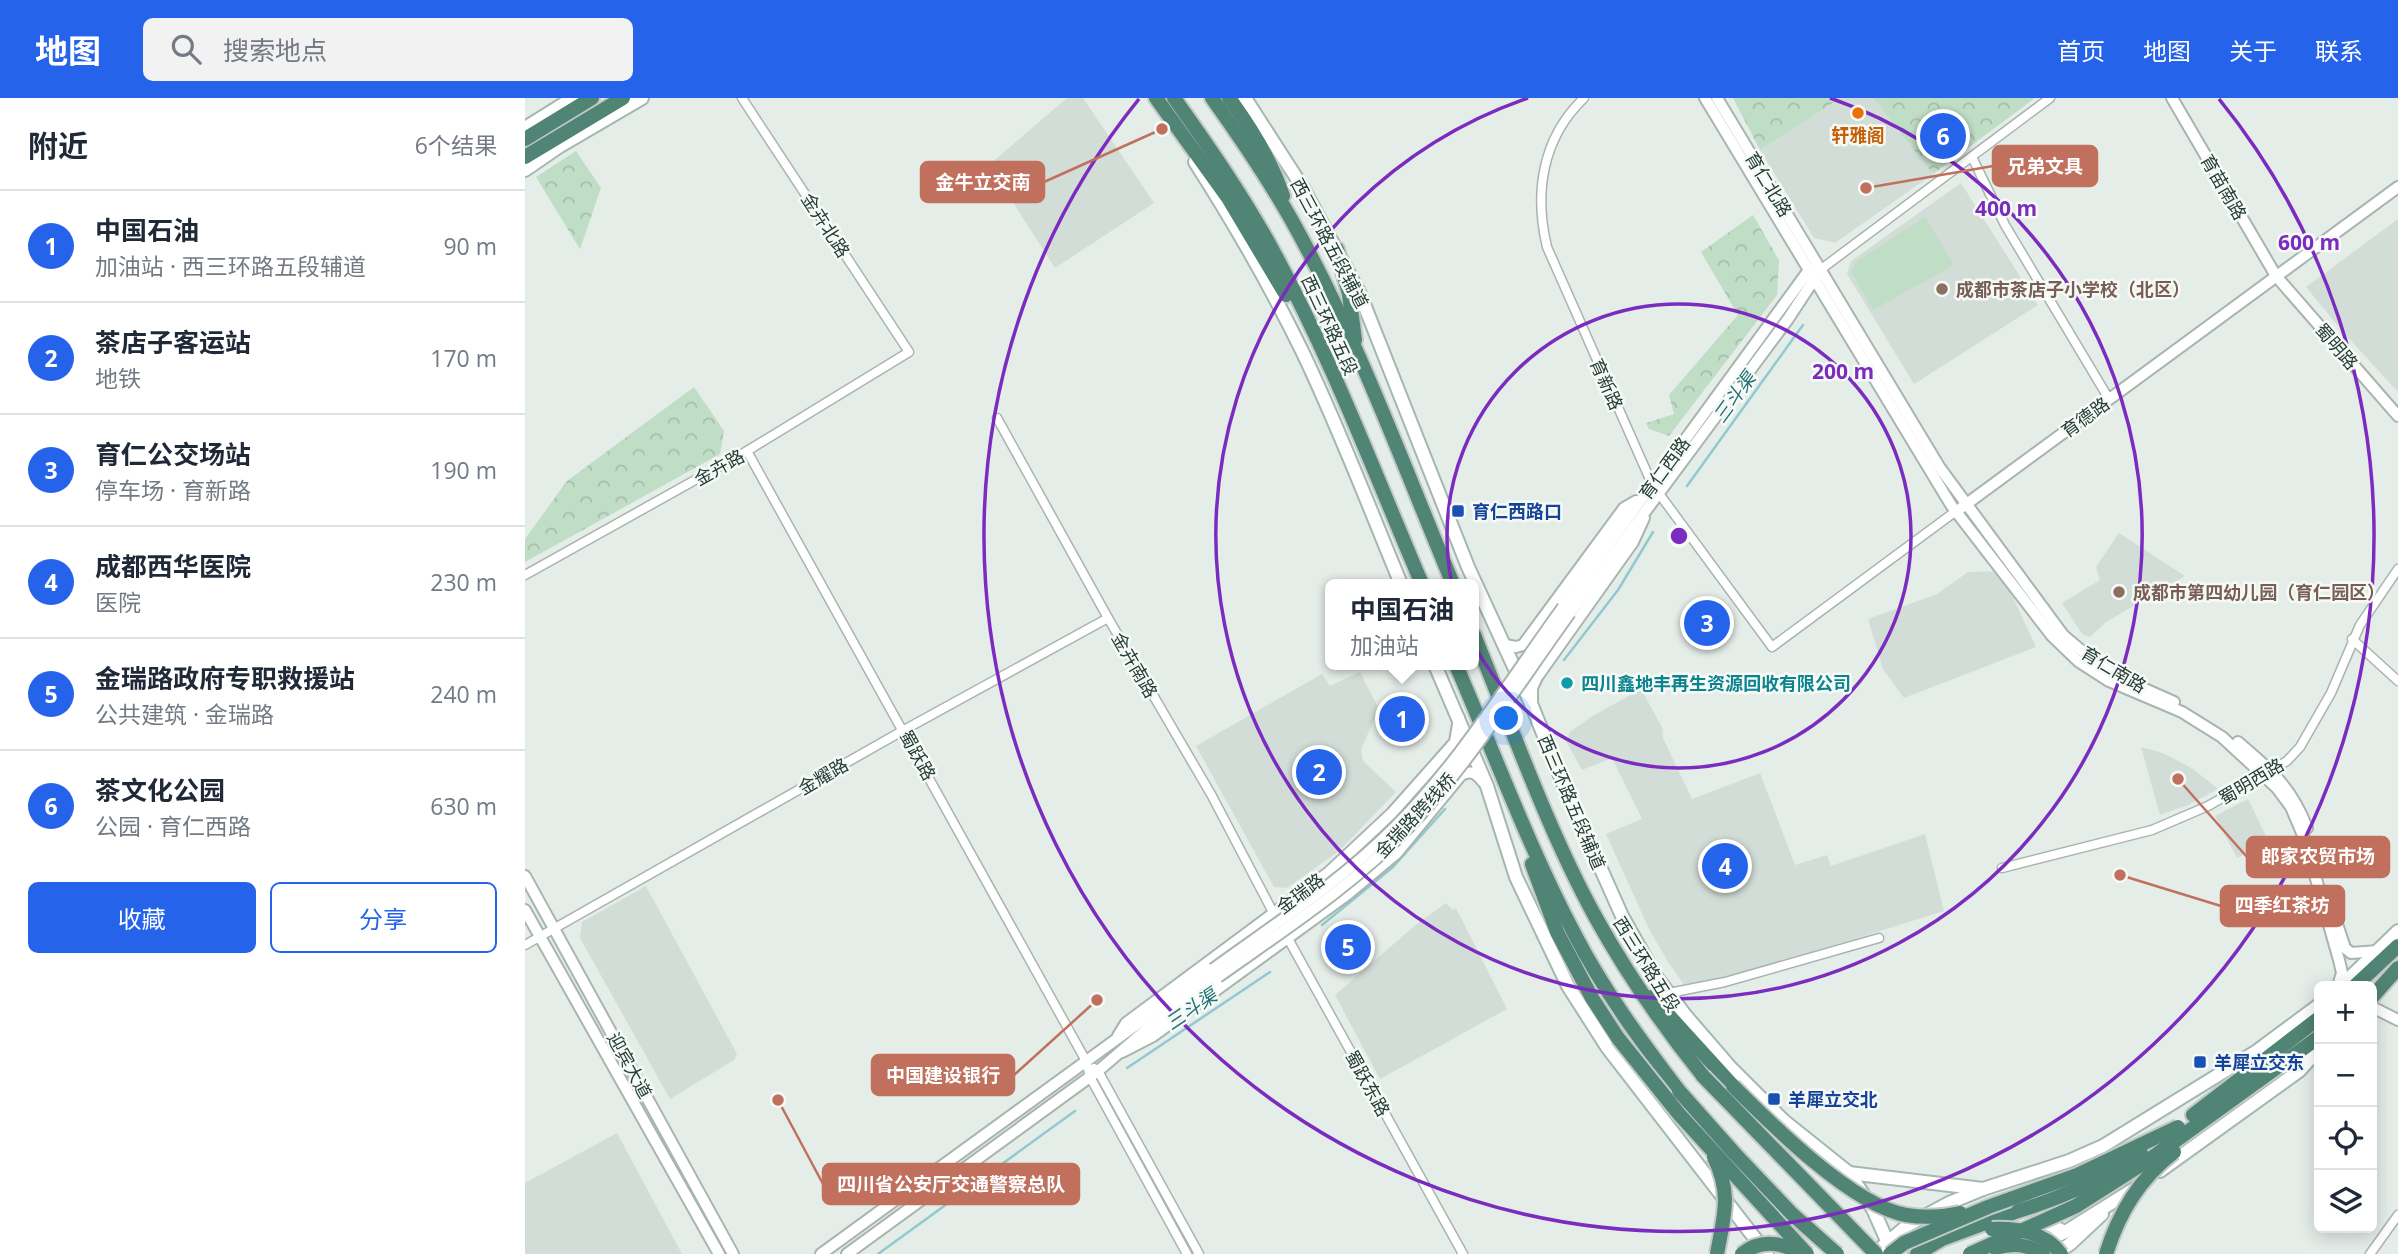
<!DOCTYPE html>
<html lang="zh">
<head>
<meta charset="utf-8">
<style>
  body { margin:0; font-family:"Open Sans","Noto Sans SC",sans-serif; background:#f2f2f3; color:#1f2937 }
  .controls { position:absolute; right:21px; bottom:21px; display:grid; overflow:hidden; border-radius:10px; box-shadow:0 4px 18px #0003 }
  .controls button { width:63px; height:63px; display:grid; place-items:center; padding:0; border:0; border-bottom:2px solid #e0e1e3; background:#fff; color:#1f2937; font:35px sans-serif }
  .you { position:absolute; left:982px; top:621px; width:24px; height:24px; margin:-18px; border:5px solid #fff; border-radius:50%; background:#1a73e8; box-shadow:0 0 0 10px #1a73e833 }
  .badge { display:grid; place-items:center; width:46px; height:46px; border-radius:50%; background:#2563eb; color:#fff; font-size:23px; font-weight:700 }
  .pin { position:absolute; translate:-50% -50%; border:4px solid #fff; box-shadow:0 2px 7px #0006 }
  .popup { position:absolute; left:800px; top:481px; width:154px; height:91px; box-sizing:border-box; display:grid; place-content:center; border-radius:10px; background:#fff; filter:drop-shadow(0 2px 5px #0005); font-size:23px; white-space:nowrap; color:#747a83 }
  .popup b { font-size:26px; color:#1f2937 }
  .popup::after { content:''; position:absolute; left:50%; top:100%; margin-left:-14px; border:14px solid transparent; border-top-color:#fff }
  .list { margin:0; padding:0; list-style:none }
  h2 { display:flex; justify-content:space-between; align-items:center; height:91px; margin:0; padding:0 28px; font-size:30px }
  h2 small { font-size:23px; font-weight:400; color:#747a83 }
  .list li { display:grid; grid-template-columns:46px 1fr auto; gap:21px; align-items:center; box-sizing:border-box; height:112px; padding:0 28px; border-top:2px solid #e0e1e3 }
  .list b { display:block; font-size:26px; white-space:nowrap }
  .list p { margin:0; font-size:23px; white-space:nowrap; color:#747a83 }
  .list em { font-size:23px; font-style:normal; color:#747a83 }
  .actions { display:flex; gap:14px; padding:21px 28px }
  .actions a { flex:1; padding:16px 0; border:2px solid #2563eb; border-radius:10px; text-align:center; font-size:24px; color:#2563eb }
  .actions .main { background:#2563eb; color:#fff }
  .icon { flex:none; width:38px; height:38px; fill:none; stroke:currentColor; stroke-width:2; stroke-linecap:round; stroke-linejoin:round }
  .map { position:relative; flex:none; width:1873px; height:1156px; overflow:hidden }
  header { display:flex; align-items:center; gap:42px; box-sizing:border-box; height:98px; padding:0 35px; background:#2563eb; color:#fff }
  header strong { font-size:33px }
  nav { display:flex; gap:38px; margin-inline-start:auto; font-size:24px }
  .search { width:490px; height:63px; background:#f2f2f3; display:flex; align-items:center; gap:18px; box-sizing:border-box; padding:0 24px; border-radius:10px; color:#747a83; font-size:26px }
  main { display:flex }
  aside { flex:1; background:#fff }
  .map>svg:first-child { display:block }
  .built { fill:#d3ddd8 }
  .park { fill:url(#park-crowns) }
  .pitch { fill:#c0ddc5 }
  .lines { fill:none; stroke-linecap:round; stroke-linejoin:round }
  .stream { stroke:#91cace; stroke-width:2.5 }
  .minor-casing { stroke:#a8b5af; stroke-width:11 }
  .tertiary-casing { stroke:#a8b5af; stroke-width:14 }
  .secondary-casing { stroke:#a4b8af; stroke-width:16 }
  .trunk-casing { stroke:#c2c9c6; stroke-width:18 }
  .minor { stroke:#fff; stroke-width:8 }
  .tertiary { stroke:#fff; stroke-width:10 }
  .secondary { stroke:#fff; stroke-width:12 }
  .trunk { stroke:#508474; stroke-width:14 }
  .tertiary-bridge-casing { stroke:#a8b5af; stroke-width:14; stroke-linecap:butt }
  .trunk-bridge-casing { stroke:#c2c9c6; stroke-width:18; stroke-linecap:butt }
  .tertiary-bridge { stroke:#fff; stroke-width:10 }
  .trunk-bridge { stroke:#508474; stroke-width:14 }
  .ring { fill:none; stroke:#7b2cbf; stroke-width:3.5 }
  .food-dot { fill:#e8710a; stroke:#f6faf7; stroke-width:2.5 }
  .education-dot { fill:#8d6e63; stroke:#f6faf7; stroke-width:2.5 }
  .transit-dot { fill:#1a4fb4; stroke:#f6faf7; stroke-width:2.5 }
  .culture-dot { fill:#0f9aa8; stroke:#f6faf7; stroke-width:2.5 }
  .labels { text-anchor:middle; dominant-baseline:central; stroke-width:5; stroke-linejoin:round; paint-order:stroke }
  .food-label { font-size:18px; font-weight:bold; fill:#c56008; stroke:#f6faf7 }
  .street-label { font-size:18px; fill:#253e35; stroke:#f6faf7 }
  .education-label { font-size:18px; font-weight:bold; fill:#785e54; stroke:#f6faf7; text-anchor:start }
  .transit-label { font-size:18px; font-weight:bold; fill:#164399; stroke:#f6faf7; text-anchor:start }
  .culture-label { font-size:18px; font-weight:bold; fill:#0d838f; stroke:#f6faf7; text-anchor:start }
  .water-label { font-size:19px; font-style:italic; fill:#237076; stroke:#f6faf7 }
  .centre { fill:#7b2cbf; stroke:#f6faf7; stroke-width:3.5 }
  .ring-label { font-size:21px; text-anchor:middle; font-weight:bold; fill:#7b2cbf; stroke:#f6faf7; stroke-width:5; stroke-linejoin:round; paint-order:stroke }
  .leader { fill:none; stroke:#c1705e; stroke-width:2.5 }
  .callout-dot { fill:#c1705e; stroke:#f6faf7; stroke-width:2.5 }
  .callout { fill:#c1705e; stroke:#c1705e; stroke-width:2.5 }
  .callout-label { font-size:19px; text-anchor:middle; font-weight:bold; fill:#fff }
</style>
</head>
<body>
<header>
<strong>地图</strong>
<div class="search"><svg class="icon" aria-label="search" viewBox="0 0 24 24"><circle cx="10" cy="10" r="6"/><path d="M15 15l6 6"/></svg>搜索地点</div>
<nav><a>首页</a><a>地图</a><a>关于</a><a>联系</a></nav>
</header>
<main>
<aside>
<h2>附近<small>6个结果</small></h2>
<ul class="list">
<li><span class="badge">1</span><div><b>中国石油</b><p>加油站 · 西三环路五段辅道</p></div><em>90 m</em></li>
<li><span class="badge">2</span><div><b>茶店子客运站</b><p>地铁</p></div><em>170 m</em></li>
<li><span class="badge">3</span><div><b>育仁公交场站</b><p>停车场 · 育新路</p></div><em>190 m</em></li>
<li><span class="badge">4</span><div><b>成都西华医院</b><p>医院</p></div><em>230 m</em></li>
<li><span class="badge">5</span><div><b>金瑞路政府专职救援站</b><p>公共建筑 · 金瑞路</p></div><em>240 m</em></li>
<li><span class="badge">6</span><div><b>茶文化公园</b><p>公园 · 育仁西路</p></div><em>630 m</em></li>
</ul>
<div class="actions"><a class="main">收藏</a><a>分享</a></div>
</aside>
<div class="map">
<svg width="1873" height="1156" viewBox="0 0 1873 1156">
  <defs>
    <pattern id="park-crowns" width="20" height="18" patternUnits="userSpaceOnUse" patternTransform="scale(1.75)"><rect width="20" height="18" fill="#c0ddc5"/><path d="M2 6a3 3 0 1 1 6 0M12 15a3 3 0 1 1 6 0" fill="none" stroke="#a5bfaa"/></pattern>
  </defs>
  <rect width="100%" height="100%" fill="#e5ede9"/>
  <g class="built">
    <polygon points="542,0 558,0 629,105 530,170 464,67"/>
    <polygon points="1316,0 1348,0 1408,76 1310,145 1289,140 1235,52"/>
    <polygon points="1436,85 1513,207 1389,286 1322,176 1326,163"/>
    <polygon points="1873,121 1873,294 1818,234 1781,189"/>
    <polygon points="1594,435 1660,478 1581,524 1565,539 1557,536 1537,505 1575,482 1571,469"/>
    <polygon points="1476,473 1511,549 1379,600 1358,571 1343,521 1412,496 1443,474"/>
    <polygon points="835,574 854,611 836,651 838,663 871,694 814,753 762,790 749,789 671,648 797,576 805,588"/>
    <polygon points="1116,591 1137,629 1138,640 1167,701 1235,675 1270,767 1302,757 1306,768 1400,736 1419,813 1236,870 1160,888 1143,864 1123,829 1081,736 1117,721 1087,660 1057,672 1041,643 1045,634 1066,619"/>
    <polygon points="1616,649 1638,655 1668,671 1693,691 1663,707 1635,717"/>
    <polygon points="1723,701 1744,744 1712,760 1690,718"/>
    <polygon points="121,788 212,956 209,962 145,1001 55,840 57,824"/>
    <polygon points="921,805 928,812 931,810 982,911 855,981 810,897 893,825"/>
    <polygon points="92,1035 157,1156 0,1156 0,1085"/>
  </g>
  <g class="park">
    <polygon points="1208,0 1316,0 1235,52"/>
    <polygon points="1348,0 1510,0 1408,76"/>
    <polygon points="51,53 76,90 55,151 11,79"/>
    <polygon points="1228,117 1254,162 1252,197 1144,338 1124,331 1121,325 1149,316 1144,297 1213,217 1176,154"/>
    <polygon points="169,289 199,333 195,356 0,464 0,441 42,383"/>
  </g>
  <polygon class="pitch" points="1400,119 1429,167 1348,212 1326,174 1332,163"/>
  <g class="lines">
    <g class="stream">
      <polyline points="1162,388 1278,227"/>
      <polyline points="1039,562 1093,492 1128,434"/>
      <polyline points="797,827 868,769 920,711"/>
      <polyline points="602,970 745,874"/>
      <polyline points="353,1156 550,1013"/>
    </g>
    <g class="minor-casing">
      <g id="minor">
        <path d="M 1059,0 C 1017,40 1009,95 1022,149 L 1127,386 L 1247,549 L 1431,413"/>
        <polyline points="1447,59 1480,127 1584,301"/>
        <polyline points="1295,172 1525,0"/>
        <polyline points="472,320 583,520 687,698 751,820"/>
        <polyline points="222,353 561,963 565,979 662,1156"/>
        <polyline points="0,477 222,353 384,254 217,0"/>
        <polyline points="1827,541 1873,583"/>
        <polyline points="1477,770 1627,732 1683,708 1762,663 1775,649 1806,595 1835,527 1873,471"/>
        <polyline points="761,837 938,1156"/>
        <polyline points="0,847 379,632 583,520"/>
        <polyline points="1144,895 1200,884 1354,840"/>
        <polyline points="569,970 573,973 674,1156"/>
        <polyline points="1845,1156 1873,1117"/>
      </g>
    </g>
    <g class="tertiary-casing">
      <g id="tertiary">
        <polyline points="1180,0 1426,407 1527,538 1553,563 1584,583 1657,614 1697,639 1752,690 1766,709 1780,742 1814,862 1817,875 1813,888"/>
        <polyline points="1192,0 1415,370 1538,537 1570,564 1604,584 1649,604"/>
        <polyline points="1647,0 1751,178 1873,318"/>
        <polyline points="1436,410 1873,89"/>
        <polyline points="1038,509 1284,172 1289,172"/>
        <polyline points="1045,515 1263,221 1292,177"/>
        <polyline points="980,547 991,549 998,547 1099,410 1111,403"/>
        <polyline points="1007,608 1007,590 1012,579 1108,444 1119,420"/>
        <path d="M 1713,644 C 1745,671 1767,690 1782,730"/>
        <polyline points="0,778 208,1156"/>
        <polyline points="0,812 194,1156"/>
        <polyline points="1812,826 1820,850 1826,855 1853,853"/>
        <polyline points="1847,909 1873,922"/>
        <polyline points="593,938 601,925 804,774 867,715 930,644 934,620"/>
        <path d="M 597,954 L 628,938 L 823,796 L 871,756 L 936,677 C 947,671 952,676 959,685"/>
        <polyline points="296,1156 688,871"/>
        <polyline points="322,1156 573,973 622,931 693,879"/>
      </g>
    </g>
    <g class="secondary-casing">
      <g id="secondary">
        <polyline points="720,0 778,90 835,196 943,469 1007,608 1042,695 1097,818 1130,877 1161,918 1205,969 1259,1023 1324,1075 1348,1111 1363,1145 1376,1156"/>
        <polyline points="0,30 48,0"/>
        <path d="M 670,64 C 709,125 746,189 778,255 C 814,330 844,409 876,486"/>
        <polyline points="0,72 35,48 117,0"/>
        <polyline points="910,567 962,688 991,779 1043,888 1082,949 1242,1156"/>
        <polyline points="1816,888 1873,833"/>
        <polyline points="1635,1073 1774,973 1794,951"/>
        <polyline points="1324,1075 1458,1091"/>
        <polyline points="1507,1100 1516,1123 1540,1134"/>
        <polyline points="1357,1149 1383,1127 1424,1105 1458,1091 1544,1063 1578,1048 1732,953 1794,907"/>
        <polyline points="1497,1156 1540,1134 1612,1089"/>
        <polyline points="1530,1156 1545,1146 1577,1116"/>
      </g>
    </g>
    <g class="trunk-casing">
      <g id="trunk">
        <polyline points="631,0 703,100 761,197"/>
        <path d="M 649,0 C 684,49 718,98 747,151 C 806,259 849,374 897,486"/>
        <path d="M 687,0 C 715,39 742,79 766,121 C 831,237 877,364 928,486"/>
        <path d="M 704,0 C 727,31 746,62 758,98"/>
        <polyline points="0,41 67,0"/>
        <polyline points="0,59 98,0"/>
        <polyline points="812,151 824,196 830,242"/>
        <path d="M 949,537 C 987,630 1023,733 1071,820 C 1102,876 1138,928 1178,978"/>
        <path d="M 931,567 C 970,657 1004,750 1050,837 C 1079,893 1116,943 1154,993"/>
        <polyline points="1007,766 1032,834 1067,900 1093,940"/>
        <polyline points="1830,888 1873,848"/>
        <polyline points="1127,899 1208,988"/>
        <polyline points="1847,899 1873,870"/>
        <polyline points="1668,1017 1794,920"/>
        <polyline points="1668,1030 1794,939"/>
        <polyline points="1392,1156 1417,1141 1493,1113"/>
      </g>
    </g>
    <use href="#minor" class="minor"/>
    <use href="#tertiary" class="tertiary"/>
    <use href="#secondary" class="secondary"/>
    <use href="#trunk" class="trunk"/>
    <g class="tertiary-bridge-casing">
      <g id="tertiary-bridge">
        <path d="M 688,871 C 750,826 815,784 869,730 C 932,668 985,582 1038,509"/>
        <path d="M 693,879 C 759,832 829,787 885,728 C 944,666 995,584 1045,515"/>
      </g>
    </g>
    <g class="trunk-bridge-casing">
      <g id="trunk-bridge">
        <polyline points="1093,940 1154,1016 1282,1156"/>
        <polyline points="1178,978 1351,1156"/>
        <path d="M 1208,988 C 1247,1027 1327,1107 1381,1117 C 1399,1120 1417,1119 1435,1115"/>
        <polyline points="1154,993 1210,1056 1267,1116 1312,1156"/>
        <path d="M 1189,1059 C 1207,1097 1199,1117 1192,1156"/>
        <path d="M 1493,1113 C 1536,1100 1579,1081 1616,1055"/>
        <path d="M 1467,1131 C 1493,1130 1520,1134 1536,1156"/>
        <path d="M 1470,1150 C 1489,1145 1502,1146 1518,1156"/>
        <path d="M 1217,1156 C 1235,1141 1258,1144 1276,1156"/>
        <polyline points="1365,1156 1379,1145 1463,1109 1552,1077 1653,1029"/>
        <polyline points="1445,1156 1551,1108 1628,1059 1668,1030"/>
        <path d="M 1581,1156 C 1594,1115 1614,1081 1649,1054"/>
      </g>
    </g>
    <use href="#tertiary-bridge" class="tertiary-bridge"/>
    <use href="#trunk-bridge" class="trunk-bridge"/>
  </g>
  <g class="ring">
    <circle cx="1154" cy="438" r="232"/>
    <path d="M1305 0A463 463 0 1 1 1003 0"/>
    <path d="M1694 1A695 695 0 1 1 614 1"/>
  </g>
  <circle class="food-dot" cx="1333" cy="15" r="7"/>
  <g class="education-dot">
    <circle cx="1417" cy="191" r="7"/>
    <circle cx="1594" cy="494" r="7"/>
  </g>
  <g class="transit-dot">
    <rect x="926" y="406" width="14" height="14" rx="3.5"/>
    <rect x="1668" y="957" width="14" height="14" rx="3.5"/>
    <rect x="1242" y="994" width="14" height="14" rx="3.5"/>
  </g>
  <circle class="culture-dot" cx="1042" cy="585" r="7"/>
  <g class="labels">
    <g class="food-label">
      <text x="1333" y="37">轩雅阁</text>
    </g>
    <g class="street-label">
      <text transform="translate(1244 86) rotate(59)">育仁北路</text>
      <text transform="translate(1699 89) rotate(60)">育苗南路</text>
      <text transform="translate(301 127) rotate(57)">金卉北路</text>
      <text transform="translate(805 145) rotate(62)">西三环路五段辅道</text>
      <text transform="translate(805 227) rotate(65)">西三环路五段</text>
      <text transform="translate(1812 248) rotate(49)">蜀明路</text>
      <text transform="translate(1082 286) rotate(66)">育新路</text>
      <text transform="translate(1560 319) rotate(-36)">育德路</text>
      <text transform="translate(194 369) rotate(-29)">金卉路</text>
      <text transform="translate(1139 370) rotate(-54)">育仁西路</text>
      <text transform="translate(610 567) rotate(60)">金卉南路</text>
      <text transform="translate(1589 571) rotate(31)">育仁南路</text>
      <text transform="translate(393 657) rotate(61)">蜀跃路</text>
      <text transform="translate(298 678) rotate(-30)">金耀路</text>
      <text transform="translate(1726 683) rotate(-31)">蜀明西路</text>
      <text transform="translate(1047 704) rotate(67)">西三环路五段辅道</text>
      <text transform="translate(890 717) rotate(-47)">金瑞路跨线桥</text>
      <text transform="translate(775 795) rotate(-37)">金瑞路</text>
      <text transform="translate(1122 866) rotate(58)">西三环路五段</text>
      <text transform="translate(105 967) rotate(61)">迎宾大道</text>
      <text transform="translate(843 985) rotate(61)">蜀跃东路</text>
    </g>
    <g class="education-label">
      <text x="1431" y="191">成都市茶店子小学校（北区）</text>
      <text x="1608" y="494">成都市第四幼儿园（育仁园区）</text>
    </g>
    <g class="transit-label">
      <text x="947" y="413">育仁西路口</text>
      <text x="1689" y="964">羊犀立交东</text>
      <text x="1263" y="1001">羊犀立交北</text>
    </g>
    <g class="culture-label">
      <text x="1056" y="585">四川鑫地丰再生资源回收有限公司</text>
    </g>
    <g class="water-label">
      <text transform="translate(1209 299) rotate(-54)">三斗渠</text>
      <text transform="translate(666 911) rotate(-34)">三斗渠</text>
    </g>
  </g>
  <circle cx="1154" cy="438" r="10" class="centre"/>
  <g class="ring-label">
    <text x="1481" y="118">400 m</text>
    <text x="1784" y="152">600 m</text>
    <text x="1318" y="281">200 m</text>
  </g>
  <path class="leader" d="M1341 90L1468 68M637 31L519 84M1653 681L1722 759M1595 777L1696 808M572 902L489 977M253 1002L298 1086"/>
  <g class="callout-dot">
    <circle cx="1341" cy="90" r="7"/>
    <circle cx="637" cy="31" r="7"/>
    <circle cx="1653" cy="681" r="7"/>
    <circle cx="1595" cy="777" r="7"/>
    <circle cx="572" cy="902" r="7"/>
    <circle cx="253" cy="1002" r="7"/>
  </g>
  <g class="callout">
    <rect x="1468" y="48" width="104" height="40" rx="7"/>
    <rect x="396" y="64" width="123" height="40" rx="7"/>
    <rect x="1722" y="739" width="142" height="40" rx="7"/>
    <rect x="1696" y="788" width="123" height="40" rx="7"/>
    <rect x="347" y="957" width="142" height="40" rx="7"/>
    <rect x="298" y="1066" width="256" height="40" rx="7"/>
  </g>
  <g class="callout-label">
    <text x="1520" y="75">兄弟文具</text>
    <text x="458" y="91">金牛立交南</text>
    <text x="1793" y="765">郎家农贸市场</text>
    <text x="1757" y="814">四季红茶坊</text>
    <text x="418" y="984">中国建设银行</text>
    <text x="426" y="1093">四川省公安厅交通警察总队</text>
  </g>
</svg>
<div class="controls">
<button>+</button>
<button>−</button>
<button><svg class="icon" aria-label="locate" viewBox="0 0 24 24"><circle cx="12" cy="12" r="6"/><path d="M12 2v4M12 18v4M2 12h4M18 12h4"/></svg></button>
<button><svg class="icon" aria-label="layers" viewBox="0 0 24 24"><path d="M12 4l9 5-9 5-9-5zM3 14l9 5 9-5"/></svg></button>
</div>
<div class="you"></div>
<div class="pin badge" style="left:877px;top:621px">1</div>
<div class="popup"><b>中国石油</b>加油站</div>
<div class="pin badge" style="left:794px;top:674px">2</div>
<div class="pin badge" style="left:1182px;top:525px">3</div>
<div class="pin badge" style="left:1200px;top:768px">4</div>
<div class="pin badge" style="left:823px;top:849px">5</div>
<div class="pin badge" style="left:1418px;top:38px">6</div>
</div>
</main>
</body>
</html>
